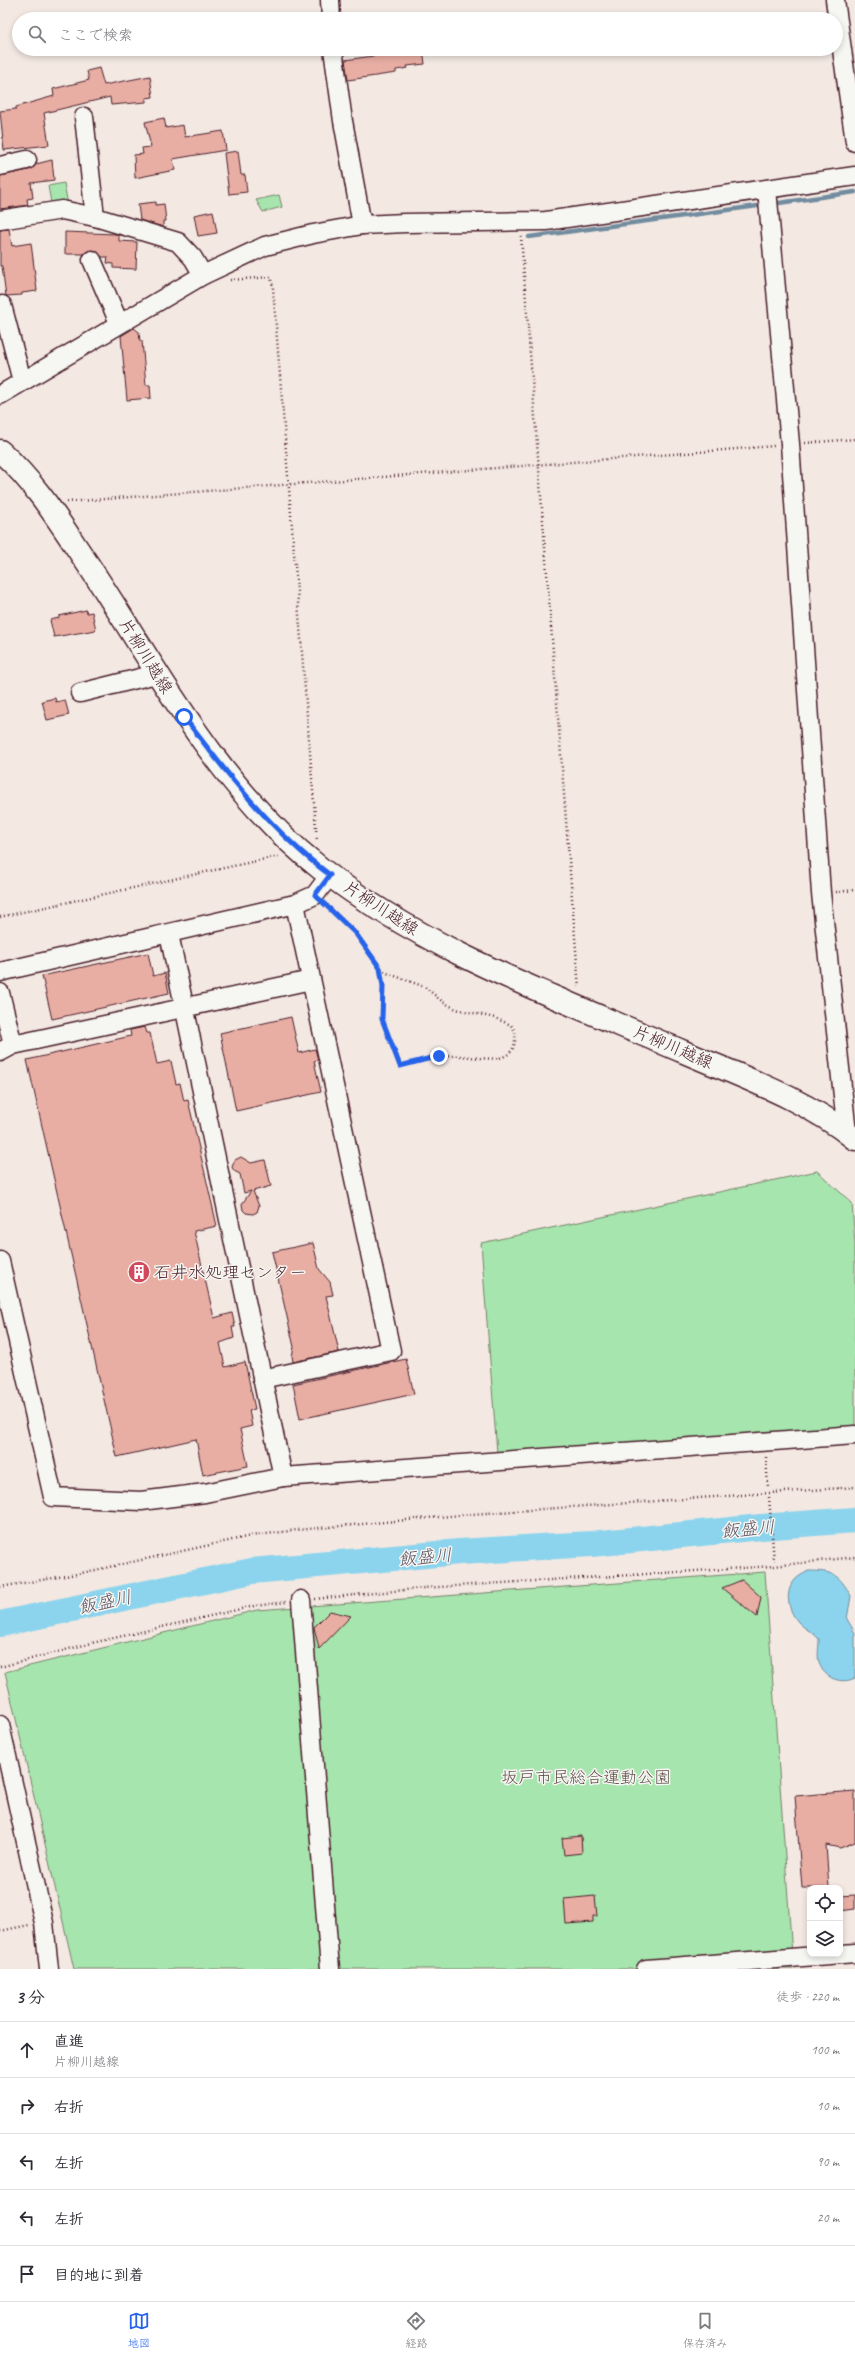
<!DOCTYPE html>
<html lang="ja">
<head>
<meta charset="utf-8">
<style>
  body { margin:0; font-family:Caveat,"Klee One",sans-serif; background:#f7f7f7; color:#2b2b33 }
  .controls { position:absolute; right:12px; bottom:12px; display:grid; overflow:hidden; border-radius:8px; box-shadow:0 2px 6px #0003 }
  .controls button { width:36px; height:36px; display:grid; place-items:center; padding:0; border:0; border-bottom:1px solid #e1e1e2; background:#fff; color:#2b2b33; font:20px sans-serif }
  .stop { position:absolute; width:12px; height:12px; margin:-9px; border:3px solid #2563eb; border-radius:50%; background:#fff }
  .stop.end { background:#2563eb; border-color:#fff; box-shadow:0 1px 4px #0008 }
  .list { margin:0; padding:0; list-style:none }
  h2 { display:flex; justify-content:space-between; align-items:center; height:52px; margin:0; padding:0 16px; font-size:17px }
  h2 small { font-size:13px; font-weight:400; color:#7c7c81 }
  .list li { display:grid; grid-template-columns:26px 1fr auto; gap:12px; align-items:center; box-sizing:border-box; height:56px; padding:0 16px; border-top:1px solid #e1e1e2 }
  .list b { display:block; font-size:15px; white-space:nowrap }
  .list p { margin:0; font-size:13px; white-space:nowrap; color:#7c7c81 }
  .list em { font-size:13px; font-style:normal; color:#7c7c81 }
  .icon { flex:none; width:22px; height:22px; fill:none; stroke:currentColor; stroke-width:2; stroke-linecap:round; stroke-linejoin:round }
  .map { position:relative; flex:none; width:855px; height:1969px; overflow:hidden }
  .search { position:absolute; background:#fff; box-shadow:0 2px 6px #0003; left:12px; right:12px; top:12px; height:44px; display:flex; align-items:center; gap:10px; box-sizing:border-box; padding:0 14px; border-radius:22px; color:#7c7c81; font-size:15px }
  .sheet { height:332px; background:#fff }
  nav { display:flex; justify-content:space-around; align-items:center; box-sizing:border-box; height:56px; border-top:1px solid #e1e1e2; background:#fff; font-size:11px; color:#7c7c81 }
  nav a { display:grid; justify-items:center; gap:2px }
  nav .on { color:#2563eb }
  .map>svg:first-child { display:block }
  .green { fill:#a6e5ad; stroke:#78826c }
  .water { fill:#8cd4ed; stroke:#728c9f }
  .lines { fill:none; stroke-linecap:round; stroke-linejoin:round }
  .stream { stroke:#728c9f; stroke-width:4.5 }
  .river { stroke:#8cd4ed; stroke-width:26 }
  .building { fill:#e8aea4; stroke:#4a1f2b }
  .minor-casing { stroke:#4a1f2b; stroke-width:21 }
  .major-casing { stroke:#4a1f2b; stroke-width:25 }
  .path { stroke:#4a1f2b; stroke-width:2.5; stroke-dasharray:1 3; stroke-linecap:butt }
  .minor { stroke:#f6f6f2; stroke-width:18 }
  .major { stroke:#f6f6f2; stroke-width:22 }
  .route { stroke:#2563eb; stroke-width:5 }
  .labels { text-anchor:middle; dominant-baseline:central; stroke-width:3; stroke-linejoin:round; paint-order:stroke }
  .street-label { font-size:17px; fill:#4a1f2b; stroke:#f6f6f2 }
  .poi-label { font-size:17px; fill:#4a1f2b; stroke:#f6f6f2; text-anchor:start }
  .park-label { font-size:17px; fill:#61504c; stroke:#f6f6f2 }
  .water-label { font-size:18px; font-style:italic; fill:#5e5565; stroke:#f6f6f2 }
</style>
</head>
<body>
<div class="map">
<svg width="855" height="1969" viewBox="0 0 855 1969">
  <rect width="100%" height="100%" fill="#f3e8e2"/>
  <filter id="ink" filterUnits="userSpaceOnUse"><feTurbulence type="fractalNoise" baseFrequency=".025" numOctaves="2"/><feDisplacementMap in="SourceGraphic" scale="8" xChannelSelector="R" yChannelSelector="G"/><feConvolveMatrix kernelMatrix="1 2 1 2 8 2 1 2 1" color-interpolation-filters="sRGB"/></filter>
  <g filter="url(#ink)">
    <g class="green">
      <polygon points="64,183 68,205 52,208 48,186"/>
      <polygon points="279,195 282,207 263,212 256,200"/>
      <polygon points="817,1171 852,1203 855,1245 855,1426 497,1453 481,1243"/>
      <polygon points="765,1572 793,1969 74,1969 5,1672 257,1610"/>
    </g>
    <path class="water" d="M 808,1571 C 833,1571 839,1574 851,1596 L 847,1619 L 855,1633 L 855,1678 C 841,1685 823,1678 819,1662 C 817,1655 819,1646 819,1639 C 813,1632 805,1629 799,1623 C 789,1612 783,1593 795,1580 C 798,1576 804,1574 808,1571 Z"/>
    <g class="lines">
      <g class="stream">
        <polyline points="772,204 855,192"/>
        <polyline points="529,237 765,205"/>
      </g>
      <polyline class="river" points="0,1624 252,1571 459,1552 591,1544 761,1527 855,1520"/>
    </g>
    <g class="building">
      <polygon points="423,49 425,64 407,66 408,68 396,70 396,73 348,80 345,60"/>
      <polygon points="99,68 104,85 150,76 153,97 146,98 146,102 111,105 110,97 44,113 49,145 4,150 0,111 16,109 16,107 54,96 53,89 89,80 87,71"/>
      <polygon points="164,118 166,128 183,125 185,137 223,131 226,150 173,159 175,170 135,178 134,155 143,154 142,148 151,147 145,122"/>
      <polygon points="238,151 241,175 245,175 247,192 229,194 224,153"/>
      <polygon points="52,160 54,180 31,183 33,198 27,199 28,205 0,209 0,176 29,170 36,164"/>
      <polygon points="156,202 156,205 164,204 166,221 163,221 163,227 140,220 138,204"/>
      <polygon points="213,211 217,233 198,236 194,215"/>
      <polygon points="9,229 12,246 31,243 37,291 22,293 22,295 6,296 2,266 0,266 0,230"/>
      <polygon points="65,232 115,234 119,235 119,241 137,242 136,269 113,268 113,264 107,263 108,257 102,257 94,250 84,254 65,254"/>
      <polygon points="134,328 139,332 140,341 142,341 146,385 150,385 151,398 127,400 121,336"/>
      <polygon points="86,610 87,613 92,612 96,630 54,637 50,620 59,618 59,616"/>
      <polygon points="55,698 56,702 65,700 69,715 47,720 42,701"/>
      <polygon points="148,953 153,976 165,973 169,993 52,1019 42,976"/>
      <polygon points="291,1017 299,1053 315,1049 318,1060 314,1061 321,1092 236,1111 220,1033"/>
      <polygon points="145,1027 147,1033 150,1033 157,1064 171,1061 176,1084 180,1083 184,1101 188,1100 217,1226 194,1231 214,1318 232,1313 235,1327 232,1327 234,1338 220,1343 225,1367 245,1362 255,1409 249,1410 252,1426 240,1429 248,1466 203,1475 196,1439 117,1457 27,1060 131,1036 130,1030"/>
      <polygon points="241,1157 251,1163 265,1160 271,1186 253,1191 259,1206 257,1212 253,1214 246,1213 243,1210 242,1204 251,1191 244,1193 240,1174 234,1171 232,1167 235,1160"/>
      <polygon points="313,1243 319,1269 330,1282 333,1295 326,1296 339,1352 293,1362 292,1356 294,1347 272,1252"/>
      <polygon points="406,1359 414,1394 300,1419 293,1384"/>
      <polygon points="742,1580 761,1597 757,1617 722,1588"/>
      <polygon points="330,1611 351,1616 319,1649 314,1627"/>
      <polygon points="855,1791 855,1842 840,1848 826,1845 829,1888 802,1888 795,1796"/>
      <polygon points="581,1836 582,1853 564,1855 562,1838"/>
      <polygon points="855,1895 855,1909 840,1911 840,1896"/>
      <polygon points="595,1896 597,1916 593,1916 593,1922 566,1924 564,1899"/>
    </g>
    <g class="lines">
      <g class="minor-casing">
        <g id="minor">
          <polyline points="330,0 331,19"/>
          <polyline points="835,0 855,142"/>
          <polyline points="333,49 343,121 362,225"/>
          <polyline points="84,117 95,217"/>
          <polyline points="0,166 27,160"/>
          <polyline points="767,189 790,444 821,893 847,1133"/>
          <polyline points="0,220 62,210 95,217 178,242 193,258 203,275"/>
          <polyline points="92,260 119,323"/>
          <polyline points="2,305 22,381"/>
          <polyline points="0,395 203,275 265,246 313,234 362,225 405,223 546,221 855,176"/>
          <polyline points="80,693 156,674"/>
          <polyline points="169,934 283,1477 855,1435"/>
          <polyline points="0,972 295,904 315,895 330,875"/>
          <polyline points="0,993 13,1045 0,1052"/>
          <polyline points="13,1045 311,980"/>
          <polyline points="0,1261 53,1497 141,1501 205,1493 283,1477"/>
          <polyline points="262,1379 391,1351 295,904"/>
          <polyline points="301,1600 330,1969"/>
          <polyline points="0,1725 44,1923 49,1969"/>
          <polyline points="646,1969 855,1953"/>
        </g>
      </g>
      <g class="major-casing">
        <path id="major" d="M 0,451 C 36,483 60,523 87,563 C 158,669 217,787 320,868 C 428,952 559,998 684,1052 C 742,1077 806,1099 855,1139"/>
      </g>
      <g class="path">
        <polyline points="521,236 579,989"/>
        <polyline points="230,280 271,277 273,288 317,841"/>
        <polyline points="805,443 855,439"/>
        <polyline points="67,502 774,446"/>
        <polyline points="836,892 855,890"/>
        <path d="M 327,905 L 356,933 L 380,968 L 387,973 L 425,987 L 443,1002 L 456,1009 L 495,1018 L 511,1025 L 515,1031 C 519,1073 475,1054 451,1056 C 434,1057 417,1062 400,1066 L 382,1019 L 383,986 L 380,968"/>
        <polyline points="0,917 279,856"/>
        <polyline points="766,1457 768,1487"/>
        <polyline points="769,1497 774,1561"/>
        <polyline points="0,1587 77,1574 251,1536 297,1530 472,1514 855,1487"/>
        <polyline points="315,1599 424,1588 774,1566 855,1557"/>
        <polyline points="0,1667 92,1643 254,1606 286,1602"/>
        <polyline points="0,1931 29,1925"/>
      </g>
      <use href="#minor" class="minor"/>
      <use href="#major" class="major"/>
    </g>
  </g>
  <g class="lines" filter="url(#ink)">
    <path class="route" d="M 184,717 C 227,774 272,832 330,875 L 315,895 L 356,934 L 380,968 L 383,986 L 382,1019 L 400,1066 L 439,1056"/>
  </g>
  <defs>
    <g id="building-disc" transform="scale(1.15)"><circle r="9.5" fill="#d1495b" stroke="#f6f6f2"/><path d="M-4-6H4V6H1V3H-1V6H-4ZM-2.5-4.3h1.7v1.8h-1.7ZM.8-4.3h1.7v1.8H.8ZM-2.5-1h1.7V.8h-1.7ZM.8-1h1.7V.8H.8Z" fill="#fff"/></g>
  </defs>
  <g fill-rule="evenodd">
    <use href="#building-disc" x="139" y="1272"/>
  </g>
  <g class="labels">
    <g class="street-label">
      <text transform="translate(146 656) rotate(58)">片柳川越線</text>
      <text transform="translate(381 908) rotate(33)">片柳川越線</text>
      <text transform="translate(673 1047) rotate(23)">片柳川越線</text>
    </g>
    <g class="poi-label">
      <text x="154" y="1272">石井水処理センター</text>
    </g>
    <g class="park-label">
      <text x="586" y="1777">坂戸市民総合運動公園</text>
    </g>
    <g class="water-label">
      <text transform="translate(748 1529) rotate(-5)">飯盛川</text>
      <text transform="translate(425 1557) rotate(-5)">飯盛川</text>
      <text transform="translate(105 1602) rotate(-12)">飯盛川</text>
    </g>
  </g>
</svg>
<div class="controls">
<button><svg class="icon" aria-label="locate" viewBox="0 0 24 24"><circle cx="12" cy="12" r="6"/><path d="M12 2v4M12 18v4M2 12h4M18 12h4"/></svg></button>
<button><svg class="icon" aria-label="layers" viewBox="0 0 24 24"><path d="M12 4l9 5-9 5-9-5zM3 14l9 5 9-5"/></svg></button>
</div>
<div class="stop" style="left:184px;top:717px"></div>
<div class="stop end" style="left:439px;top:1056px"></div>
<div class="search"><svg class="icon" aria-label="search" viewBox="0 0 24 24"><circle cx="10" cy="10" r="6"/><path d="M15 15l6 6"/></svg>ここで検索</div>
</div>
<section class="sheet">
<h2>3 分<small>徒歩 · 220 m</small></h2>
<ul class="list">
<li><svg class="icon" aria-label="ahead" viewBox="0 0 24 24"><path d="M12 20V5M6 11l6-6 6 6"/></svg><div><b>直進</b><p>片柳川越線</p></div><em>100 m</em></li>
<li><svg class="icon" aria-label="right" viewBox="0 0 24 24"><path d="M7 20v-9h11M14 6l5 5-5 5"/></svg><div><b>右折</b></div><em>10 m</em></li>
<li><svg class="icon" aria-label="left" viewBox="0 0 24 24"><path d="M17 20v-9H6M10 6l-5 5 5 5"/></svg><div><b>左折</b></div><em>90 m</em></li>
<li><svg class="icon" aria-label="left" viewBox="0 0 24 24"><path d="M17 20v-9H6M10 6l-5 5 5 5"/></svg><div><b>左折</b></div><em>20 m</em></li>
<li><svg class="icon" aria-label="arrive" viewBox="0 0 24 24"><path d="M6 21V4h12l-3 4 3 4H6"/></svg><div><b>目的地に到着</b></div></li>
</ul>
</section>
<nav>
<a class="on"><svg class="icon" aria-label="map" viewBox="0 0 24 24"><path d="M3 6l6-2 6 2 6-2v14l-6 2-6-2-6 2zM9 4v14M15 6v14"/></svg>地図</a>
<a><svg class="icon" aria-label="directions" viewBox="0 0 24 24"><path d="M12 3l9 9-9 9-9-9zM9 14v-3h6M13 9l2 2-2 2"/></svg>経路</a>
<a><svg class="icon" aria-label="saved" viewBox="0 0 24 24"><path d="M7 4h10v16l-5-4-5 4z"/></svg>保存済み</a>
</nav>
</body>
</html>
